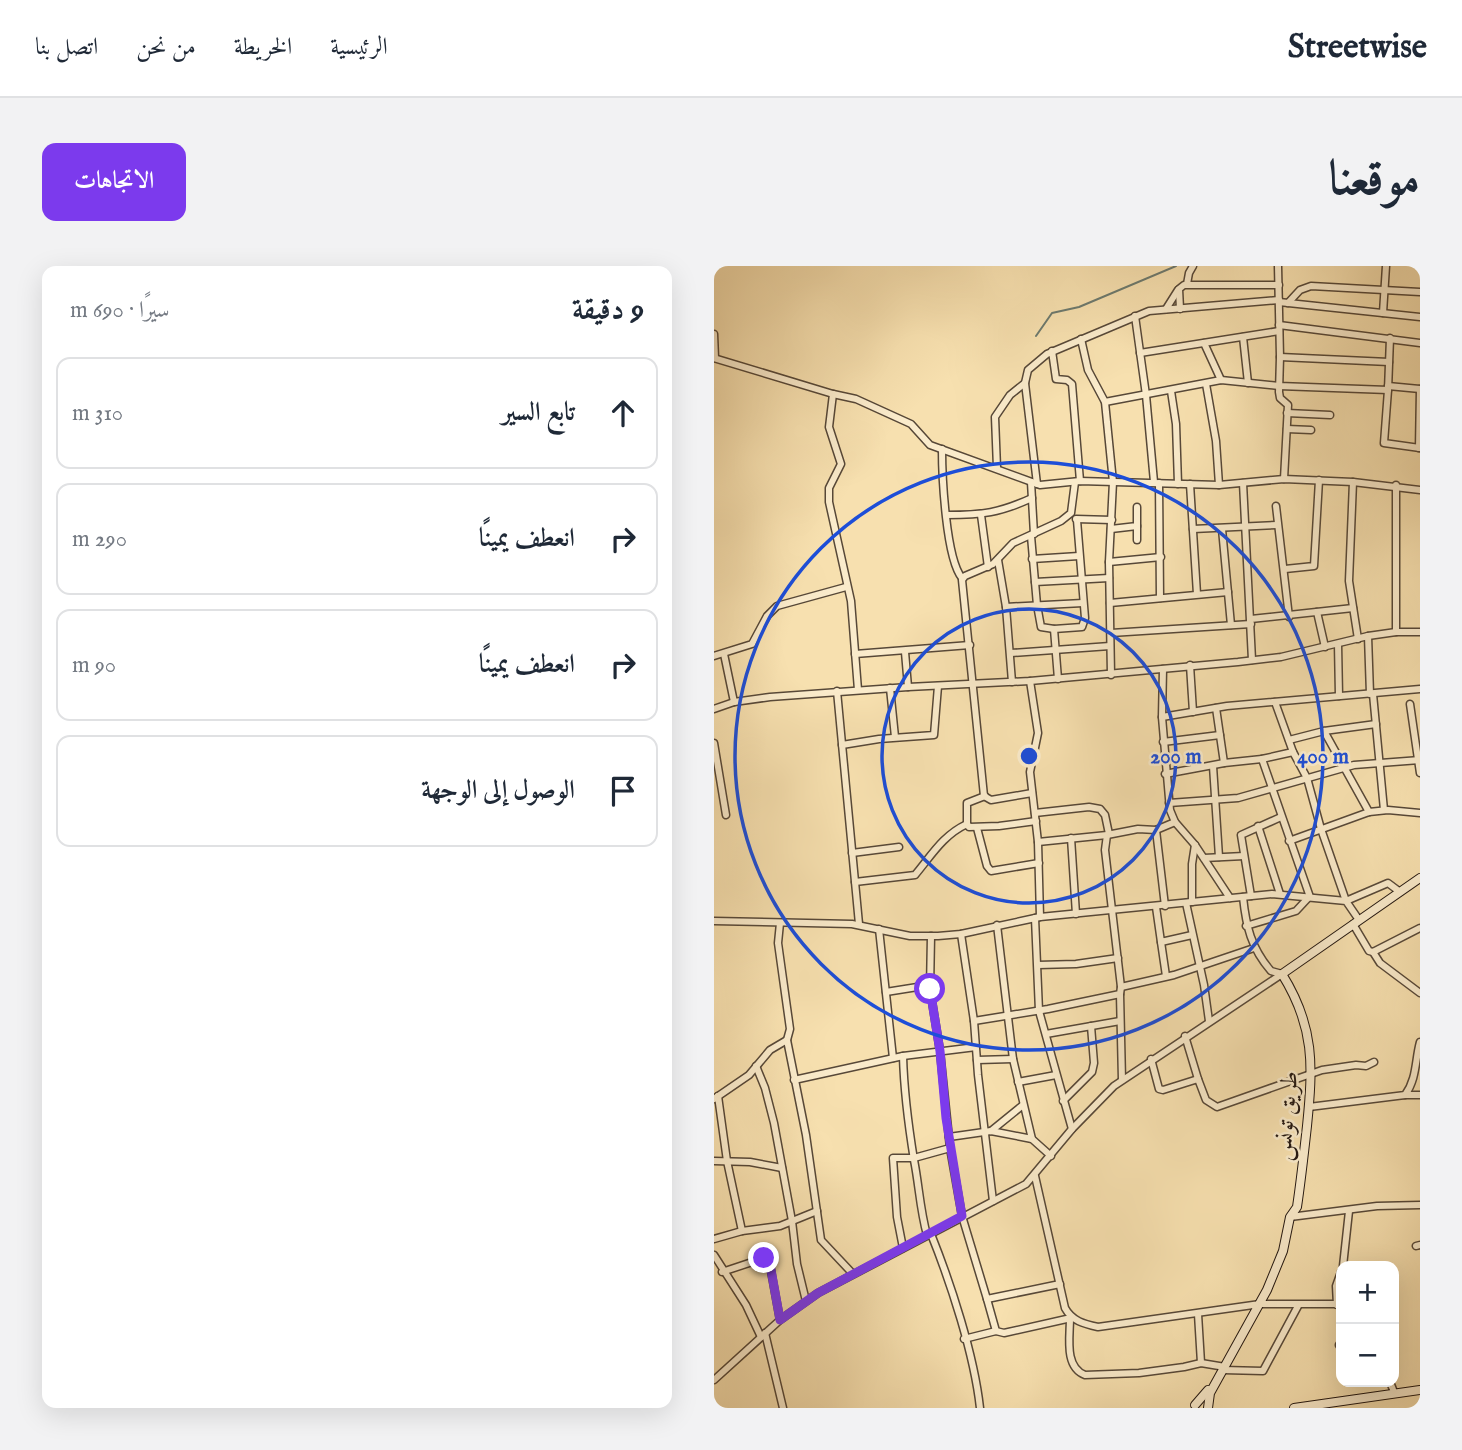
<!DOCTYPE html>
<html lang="ar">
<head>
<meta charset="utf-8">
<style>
  body { margin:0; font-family:"IM FELL English",Amiri,serif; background:#f2f2f3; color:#1f2937; direction:rtl }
  .controls { position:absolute; right:21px; bottom:21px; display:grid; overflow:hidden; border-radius:14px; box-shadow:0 7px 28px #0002 }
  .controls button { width:63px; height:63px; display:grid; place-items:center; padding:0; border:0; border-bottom:2px solid #e0e1e3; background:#fff; color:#1f2937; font:35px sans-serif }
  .stop { position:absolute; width:21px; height:21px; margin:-16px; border:5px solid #7c3aed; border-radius:50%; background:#fff }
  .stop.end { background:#7c3aed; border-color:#fff; box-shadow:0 2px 7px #0008 }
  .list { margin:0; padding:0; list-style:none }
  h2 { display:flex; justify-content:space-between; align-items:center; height:91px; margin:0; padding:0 28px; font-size:30px }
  h2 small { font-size:23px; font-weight:400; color:#747a83 }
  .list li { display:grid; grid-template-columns:46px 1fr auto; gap:21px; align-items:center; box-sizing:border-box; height:112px; margin:0 14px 14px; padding:0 14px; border:2px solid #e0e1e3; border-radius:14px }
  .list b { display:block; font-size:26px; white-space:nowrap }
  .list em { font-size:23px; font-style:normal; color:#747a83 }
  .icon { flex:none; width:38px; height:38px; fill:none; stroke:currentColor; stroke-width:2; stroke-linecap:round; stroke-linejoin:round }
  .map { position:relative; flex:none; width:706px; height:1142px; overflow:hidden; direction:ltr; border-radius:14px }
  header { display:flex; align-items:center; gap:42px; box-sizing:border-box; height:98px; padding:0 35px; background:#fff; border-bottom:2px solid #e0e1e3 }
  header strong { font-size:33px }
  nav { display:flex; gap:38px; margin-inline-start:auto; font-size:24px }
  .intro { display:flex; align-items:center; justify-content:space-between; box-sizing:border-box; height:168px; padding:0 42px }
  h1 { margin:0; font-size:49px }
  .button { padding:18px 32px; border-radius:14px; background:#7c3aed; color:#fff; font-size:24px; font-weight:700 }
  main { display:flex; gap:42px; padding:0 42px }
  aside { flex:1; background:#fff; border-radius:14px; box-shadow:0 7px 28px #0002 }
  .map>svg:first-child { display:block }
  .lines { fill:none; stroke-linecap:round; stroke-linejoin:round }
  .stream { stroke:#6c7a6f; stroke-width:2 }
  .street-casing { stroke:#574838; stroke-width:9 }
  .secondary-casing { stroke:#221610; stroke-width:10 }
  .street { stroke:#faebcb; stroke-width:6 }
  .secondary { stroke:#faebcb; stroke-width:8 }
  .route { stroke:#7c3aed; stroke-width:9 }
  .ring { fill:none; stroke:#1d4ed8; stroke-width:3.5 }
  .labels { text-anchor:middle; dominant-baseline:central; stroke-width:5; stroke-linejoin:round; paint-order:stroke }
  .street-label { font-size:24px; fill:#221610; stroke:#faebcb }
  .centre { fill:#1d4ed8; stroke:#faebcb; stroke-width:3.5 }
  .ring-label { font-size:21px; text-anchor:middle; font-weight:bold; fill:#1d4ed8; stroke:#faebcb; stroke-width:5; stroke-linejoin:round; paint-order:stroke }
</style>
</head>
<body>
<header>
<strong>Streetwise</strong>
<nav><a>الرئيسية</a><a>الخريطة</a><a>من نحن</a><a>اتصل بنا</a></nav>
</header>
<div class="intro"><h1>موقعنا</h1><a class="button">الاتجاهات</a></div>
<main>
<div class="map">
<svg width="706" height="1142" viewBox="0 0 706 1142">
  <rect width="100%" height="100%" fill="#f7e0af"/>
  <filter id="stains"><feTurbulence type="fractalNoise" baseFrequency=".00286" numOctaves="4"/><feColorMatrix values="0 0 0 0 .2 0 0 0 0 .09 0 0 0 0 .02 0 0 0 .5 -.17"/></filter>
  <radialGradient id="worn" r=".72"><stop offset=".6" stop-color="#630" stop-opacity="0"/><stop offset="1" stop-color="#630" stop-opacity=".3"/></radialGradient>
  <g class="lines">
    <polyline class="stream" points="322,70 338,47 365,41 462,0"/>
    <g class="street-casing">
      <g id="street">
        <polyline points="564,0 566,91 565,126 566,132 574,139 570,213"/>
        <polyline points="473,18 475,7 479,0"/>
        <polyline points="565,36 706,51"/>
        <polyline points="574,37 586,24 597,20 706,26"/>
        <polyline points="452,43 464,24"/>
        <polyline points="466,43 465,23 470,19 565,19"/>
        <polyline points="669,47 672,0"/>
        <polyline points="421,50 432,129 440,216"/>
        <polyline points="565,59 706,77"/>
        <polyline points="0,68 1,92"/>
        <polyline points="529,71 534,117"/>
        <polyline points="367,73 374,104 391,136 399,216 395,296 397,409"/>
        <polyline points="490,77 507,114"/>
        <polyline points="338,85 342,113 353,114 358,118 366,215"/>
        <polyline points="426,87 565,65"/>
        <polyline points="566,91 675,96"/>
        <polyline points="0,92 119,128 142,133 197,158 216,179 326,219 366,215 505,219 570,213 639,216 706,224"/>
        <polyline points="492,118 502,175 505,219"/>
        <polyline points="674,120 706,123"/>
        <polyline points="674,124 670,177 706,182"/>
        <polyline points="457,125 462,158 464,218"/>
        <polyline points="119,128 115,161 127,198 115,222 115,236 137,335 144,424"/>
        <polyline points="391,136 507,114 565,120 674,124 676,72"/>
        <polyline points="573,147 616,149"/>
        <polyline points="573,163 597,164"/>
        <polyline points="705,182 706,123"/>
        <path d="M 228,183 C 228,211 232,293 248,312"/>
        <polyline points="283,202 281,151 296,129 311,117"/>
        <polyline points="317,216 320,268"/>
        <polyline points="639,216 635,315 644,373"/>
        <polyline points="445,217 446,332"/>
        <polyline points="529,217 538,394"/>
        <polyline points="323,218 311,117 314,104 333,88 435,45 565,34"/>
        <polyline points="476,218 483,328"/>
        <polyline points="682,219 682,366"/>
        <polyline points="562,240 575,351"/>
        <path d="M 233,249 C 269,249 285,247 318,232"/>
        <polyline points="267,249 274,301"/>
        <polyline points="362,253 398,254"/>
        <polyline points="397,263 423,260 423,241"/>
        <polyline points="479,263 563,259"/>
        <polyline points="508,263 517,359"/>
        <polyline points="317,270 323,339 327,361 340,363 368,361 371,352 363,254"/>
        <polyline points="423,274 423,260"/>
        <polyline points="318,293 365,290"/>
        <polyline points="284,294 292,341 298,416"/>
        <polyline points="395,296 447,291"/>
        <polyline points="571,303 600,300 605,214"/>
        <polyline points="321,316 395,312"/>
        <polyline points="396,337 514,326"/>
        <polyline points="292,341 369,337"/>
        <polyline points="603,346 611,381"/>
        <polyline points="537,353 639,342"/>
        <polyline points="340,363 344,413"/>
        <polyline points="397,367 537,358"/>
        <polyline points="654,370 656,428"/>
        <polyline points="624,378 625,430"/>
        <polyline points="191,386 194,421"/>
        <polyline points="297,387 396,380"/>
        <polyline points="10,388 20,436"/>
        <polyline points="141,388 256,379"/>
        <polyline points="0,390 38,378 53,350 63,340 132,321"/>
        <polyline points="476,399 479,446"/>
        <polyline points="449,403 448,451 456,544 461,556 481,579 516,632"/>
        <polyline points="316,415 324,467 316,506 324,576 326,651"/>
        <polyline points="176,422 181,471"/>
        <polyline points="123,425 145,658"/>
        <polyline points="659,428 670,544"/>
        <polyline points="561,436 579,486 593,512 607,563 632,635 674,617 686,626"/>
        <polyline points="696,438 706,507"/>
        <polyline points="502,442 510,497"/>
        <polyline points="0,443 20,436 56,431 194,421 316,415 524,396 567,391 654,370 682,366 706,366"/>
        <polyline points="448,451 513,440 706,423"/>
        <polyline points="610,465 655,546"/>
        <polyline points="575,474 610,465 662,458"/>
        <polyline points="449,476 506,469"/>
        <polyline points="0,477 12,549"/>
        <polyline points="128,479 165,473 220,469 224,420"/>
        <polyline points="579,486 548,493 596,631"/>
        <polyline points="499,500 505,591"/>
        <polyline points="451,508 510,497 548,493"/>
        <polyline points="318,527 277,534 270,530 248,314 251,310 279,298 299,277 347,255 357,247 361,216"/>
        <polyline points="271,530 253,537 253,558 255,561 285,560 322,555"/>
        <polyline points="455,537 524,532 640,499 706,494"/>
        <polyline points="321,547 375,541 386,543 391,549 395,568"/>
        <polyline points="544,560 566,628"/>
        <polyline points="263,562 273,600 277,605 325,597"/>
        <polyline points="442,564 451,640"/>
        <polyline points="357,572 362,648"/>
        <polyline points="575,575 655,546 674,544 706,547"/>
        <polyline points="324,576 393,569 424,563 442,564 461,556"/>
        <polyline points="138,587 185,581"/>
        <polyline points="490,592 530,590"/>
        <path d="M 141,616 L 201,609 C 217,590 229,569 253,558"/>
        <polyline points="537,630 527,569 567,551"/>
        <path d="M 529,631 C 532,660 537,682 557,705 L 568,708"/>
        <polyline points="478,636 478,598 481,579"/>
        <polyline points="472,637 490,719 495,755"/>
        <polyline points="442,641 447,676 478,669"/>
        <polyline points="321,652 325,745 358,863"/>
        <polyline points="0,655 138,658 196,670 224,670 247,668 326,651 558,628 632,635 645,654"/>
        <polyline points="66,657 64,677 76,763 73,774"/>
        <polyline points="639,658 655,685 659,686 706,662"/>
        <polyline points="283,659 299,793 318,873"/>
        <polyline points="532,660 582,645 595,631"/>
        <polyline points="165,663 179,792"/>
        <polyline points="247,668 260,755 264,809 279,935"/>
        <polyline points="217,670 216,723 226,785 236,882 248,950 273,1033 346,1018"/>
        <polyline points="447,676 452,710"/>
        <polyline points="659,686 666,697 706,727"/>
        <polyline points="324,699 362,698 404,692"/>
        <polyline points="407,721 460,709 540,682"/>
        <polyline points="172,726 216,719"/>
        <polyline points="406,728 408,814"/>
        <polyline points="260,755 334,743 406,728 407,721 391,584 393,569"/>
        <polyline points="332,768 406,755"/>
        <polyline points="471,770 484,813"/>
        <path d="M 189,790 C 190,827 194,857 200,894 C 205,919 206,944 213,969"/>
        <polyline points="437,793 445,823 449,824 484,813 492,834 503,841 608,804 642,799 652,800 660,796"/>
        <polyline points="263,794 299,793"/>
        <polyline points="42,800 51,822 60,857 78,955 83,998 92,1035"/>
        <polyline points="80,814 189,790 262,781"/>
        <polyline points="304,816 342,809"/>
        <polyline points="691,829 706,829"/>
        <polyline points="4,830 13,895 28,965"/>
        <polyline points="0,833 35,809 56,784 73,774 92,869 107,974 139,1008"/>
        <polyline points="349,835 378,806 380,797 377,760"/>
        <path d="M 595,841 L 691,829 C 703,813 701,794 706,776"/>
        <polyline points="277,865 309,839"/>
        <polyline points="235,871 277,865 318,873 337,890"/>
        <polyline points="0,895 36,896 68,902"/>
        <path d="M 321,910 L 351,1042 C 358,1055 370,1058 384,1061 L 546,1038 L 627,1038"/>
        <polyline points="576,951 663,940 706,939"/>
        <path d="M 217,968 C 237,1018 260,1088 266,1142"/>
        <polyline points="0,973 28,965 66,960 103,945"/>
        <polyline points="702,980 706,979"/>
        <polyline points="189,982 183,951 179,892 200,892 236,882"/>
        <polyline points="0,989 32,1039 47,1071"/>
        <polyline points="629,1000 635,945"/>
        <polyline points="8,1006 50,992 55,994 66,1054"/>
        <polyline points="273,1033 282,1065 290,1067 357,1052"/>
        <polyline points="623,1039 622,1020 627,1006"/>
        <polyline points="484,1048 487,1097"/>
        <path d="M 356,1052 C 356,1071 350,1101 371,1109 L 425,1107 L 470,1101 L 487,1097 L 511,1101"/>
        <polyline points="51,1067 69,1142"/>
        <polyline points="250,1073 282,1065"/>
        <polyline points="625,1079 627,1079"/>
        <polyline points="509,1104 549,1105 584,1040"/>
        <polyline points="0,1114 66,1054 104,1027 312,918 358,863 400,820 568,708"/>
        <polyline points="676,1116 680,1126"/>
      </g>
    </g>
    <g class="secondary-casing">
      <g id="secondary">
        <polyline points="481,1139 494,1124"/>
        <path d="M 494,1142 L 496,1127 L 553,1024 L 569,985 L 576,951 L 583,941 C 587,914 590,887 593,860 C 599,800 601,761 568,708 L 706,612"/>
        <polyline points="580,1142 706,1124"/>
      </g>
    </g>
    <use href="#street" class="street"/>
    <use href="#secondary" class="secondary"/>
  </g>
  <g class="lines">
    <polyline class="route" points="50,992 55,994 56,998 66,1054 104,1027 248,950 232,852 226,785 216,723"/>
  </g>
  <g class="ring">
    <circle cx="315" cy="490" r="147"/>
    <circle cx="315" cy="490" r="294"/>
  </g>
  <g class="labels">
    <g class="street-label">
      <text transform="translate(573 850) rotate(-85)">طريق تونس</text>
    </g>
  </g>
  <circle cx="315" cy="490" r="10" class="centre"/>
  <g class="ring-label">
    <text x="462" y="497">200 m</text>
    <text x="609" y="497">400 m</text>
  </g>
  <rect width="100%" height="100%" filter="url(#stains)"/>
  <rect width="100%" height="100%" fill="url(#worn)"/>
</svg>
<div class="controls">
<button>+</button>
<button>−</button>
</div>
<div class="stop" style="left:216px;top:723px"></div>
<div class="stop end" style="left:50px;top:992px"></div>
</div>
<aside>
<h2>9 دقيقة<small>سيرًا · 690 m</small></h2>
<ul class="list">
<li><svg class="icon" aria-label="ahead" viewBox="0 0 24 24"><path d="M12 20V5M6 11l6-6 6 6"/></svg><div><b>تابع السير</b></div><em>310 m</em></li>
<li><svg class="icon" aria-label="right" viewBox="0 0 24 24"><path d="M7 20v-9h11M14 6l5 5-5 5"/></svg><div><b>انعطف يمينًا</b></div><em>290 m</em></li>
<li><svg class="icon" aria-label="right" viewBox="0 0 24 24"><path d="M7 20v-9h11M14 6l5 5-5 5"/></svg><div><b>انعطف يمينًا</b></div><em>90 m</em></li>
<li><svg class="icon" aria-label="arrive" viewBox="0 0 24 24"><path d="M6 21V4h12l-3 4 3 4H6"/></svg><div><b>الوصول إلى الوجهة</b></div></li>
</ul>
</aside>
</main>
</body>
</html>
